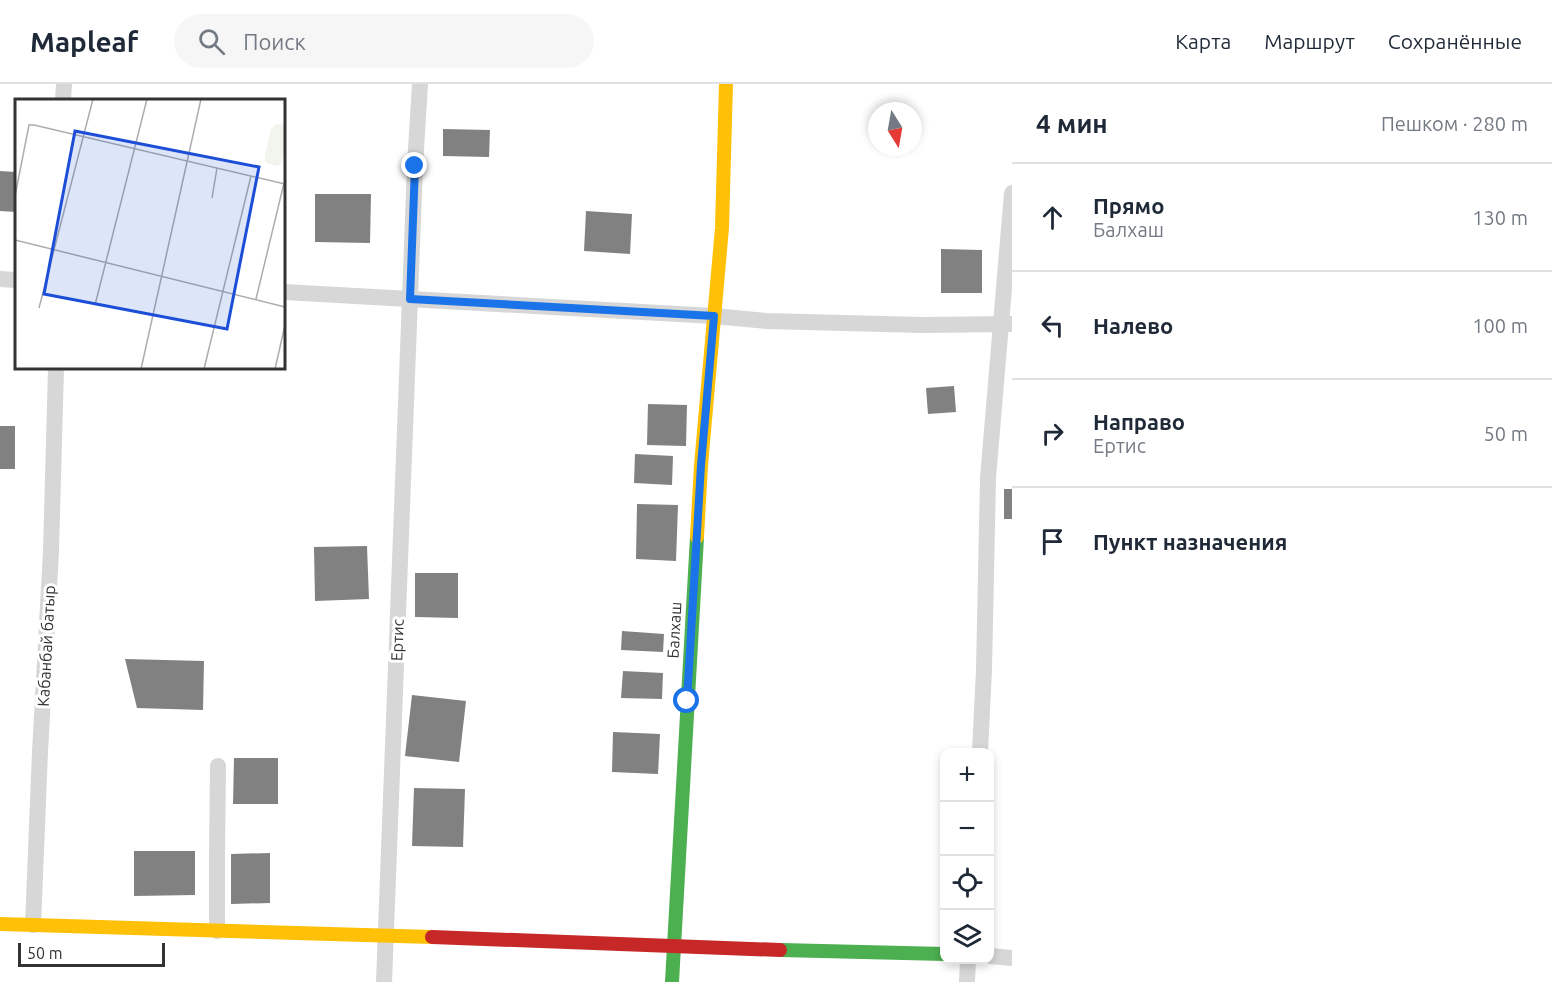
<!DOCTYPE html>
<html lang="ru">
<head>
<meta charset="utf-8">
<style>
  body { margin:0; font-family:Ubuntu,sans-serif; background:#f6f6f7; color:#1f2937 }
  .controls { position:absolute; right:18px; bottom:18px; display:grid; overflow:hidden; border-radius:12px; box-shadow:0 3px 9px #0003 }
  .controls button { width:54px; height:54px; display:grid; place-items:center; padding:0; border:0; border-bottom:2px solid #e0e1e3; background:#fff; color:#1f2937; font:30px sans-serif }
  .compass { position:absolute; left:868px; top:18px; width:54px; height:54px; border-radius:50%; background:#fff; box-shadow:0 3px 9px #0003; rotate:169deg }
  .scale { position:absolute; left:18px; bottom:15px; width:147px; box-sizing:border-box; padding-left:6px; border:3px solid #333; border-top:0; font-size:16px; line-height:21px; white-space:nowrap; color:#333; -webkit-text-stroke:4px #fff; paint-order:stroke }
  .stop { position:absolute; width:18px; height:18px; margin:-14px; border:4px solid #1a73e8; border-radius:50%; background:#fff }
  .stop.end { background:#1a73e8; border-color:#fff; box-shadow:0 2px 6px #0008 }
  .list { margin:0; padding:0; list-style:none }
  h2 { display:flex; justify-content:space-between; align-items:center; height:78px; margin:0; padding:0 24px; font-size:26px }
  h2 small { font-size:20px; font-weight:400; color:#747a83 }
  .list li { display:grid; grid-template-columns:39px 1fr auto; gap:18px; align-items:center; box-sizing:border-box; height:108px; padding:0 24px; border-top:2px solid #e0e1e3 }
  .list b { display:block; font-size:22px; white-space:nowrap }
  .list p { margin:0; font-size:20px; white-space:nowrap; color:#747a83 }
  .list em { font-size:20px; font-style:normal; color:#747a83 }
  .icon { flex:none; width:33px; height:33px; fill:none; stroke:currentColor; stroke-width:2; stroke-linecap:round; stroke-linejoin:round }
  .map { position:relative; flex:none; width:1012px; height:898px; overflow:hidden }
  header { display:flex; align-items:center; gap:36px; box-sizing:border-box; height:84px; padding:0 30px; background:#fff; border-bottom:2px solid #e0e1e3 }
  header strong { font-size:28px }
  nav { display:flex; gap:33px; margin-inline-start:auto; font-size:21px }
  .search { width:420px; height:54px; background:#f6f6f7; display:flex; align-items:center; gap:15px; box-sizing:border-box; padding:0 21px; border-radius:33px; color:#747a83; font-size:22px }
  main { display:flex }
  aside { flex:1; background:#fff }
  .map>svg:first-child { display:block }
  .building { fill:#818181 }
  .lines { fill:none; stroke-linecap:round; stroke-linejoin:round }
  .street { stroke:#d7d7d7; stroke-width:16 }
  .fast { stroke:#4caf50; stroke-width:14 }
  .slow { stroke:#ffc107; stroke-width:14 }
  .jam { stroke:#c62828; stroke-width:14 }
  .route { stroke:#1a73e8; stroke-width:8 }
  .labels { text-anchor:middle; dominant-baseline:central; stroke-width:6; stroke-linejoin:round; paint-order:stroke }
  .street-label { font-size:16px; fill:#333; stroke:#fff }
  .inset-road { fill:none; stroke:#adadad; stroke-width:1.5 }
  .view { fill:#1d4ed8; fill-opacity:0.15; stroke:#1d4ed8; stroke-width:3 }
  .inset-edge { fill:none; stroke:#333; stroke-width:3 }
</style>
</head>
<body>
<header>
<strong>Mapleaf</strong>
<div class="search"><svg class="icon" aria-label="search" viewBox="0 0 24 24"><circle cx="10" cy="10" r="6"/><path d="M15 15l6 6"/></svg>Поиск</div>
<nav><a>Карта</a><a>Маршрут</a><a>Сохранённые</a></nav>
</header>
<main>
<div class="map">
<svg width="1012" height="898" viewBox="0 0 1012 898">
  <rect width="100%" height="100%" fill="#fff"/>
  <g class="building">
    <polygon points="443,45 490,46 489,73 443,72"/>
    <polygon points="0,87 16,88 16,128 0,127"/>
    <polygon points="315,110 371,110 370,159 315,158"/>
    <polygon points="586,127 632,130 630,170 584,167"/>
    <polygon points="941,165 982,166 982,209 941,209"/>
    <polygon points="954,302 956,328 928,330 926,304"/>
    <polygon points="648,320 687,321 686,362 647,361"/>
    <rect x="0" y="342" width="15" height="43"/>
    <polygon points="635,370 673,372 672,401 634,399"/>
    <rect x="1004" y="405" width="8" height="30"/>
    <polygon points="637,420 678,421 676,477 636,475"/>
    <polygon points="367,462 369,515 315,517 314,463"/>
    <polygon points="415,489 458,489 458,534 415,533"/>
    <polygon points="622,547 664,550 663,568 621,566"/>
    <polygon points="125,575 204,577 203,626 137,624"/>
    <polygon points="623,587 663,589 662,615 621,614"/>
    <polygon points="412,611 466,617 459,678 405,672"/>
    <polygon points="613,648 660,650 658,690 612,688"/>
    <polygon points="234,674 278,674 278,720 233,720"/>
    <polygon points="414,704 465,705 463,763 412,762"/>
    <polygon points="134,767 195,767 195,811 134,812"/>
    <polygon points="270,769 270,819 231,820 231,770"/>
  </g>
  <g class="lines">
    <g class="street">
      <polyline points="63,16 64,0"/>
      <polyline points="0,195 16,196"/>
      <polyline points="284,208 714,232 766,237 922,241 1012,240"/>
      <polyline points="980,668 984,586 988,394 1012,109"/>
      <polyline points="33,841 40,668 51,467 56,284"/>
      <polyline points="217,847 217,770 218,682"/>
      <polyline points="990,872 1012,874"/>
      <polyline points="384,898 415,82 420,0"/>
      <polyline points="967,898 968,876"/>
    </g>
    <g class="fast">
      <polyline points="780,866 945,870"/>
      <polyline points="672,898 697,453"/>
    </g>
    <g class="slow">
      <polyline points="697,453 701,381 722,144 726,0"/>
      <polyline points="0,840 432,853"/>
    </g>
    <polyline class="jam" points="432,853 780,866"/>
  </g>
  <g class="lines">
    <polyline class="route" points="415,82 410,215 714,232 701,381 687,617"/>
  </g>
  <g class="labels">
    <g class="street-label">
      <text transform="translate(674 546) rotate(-87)">Балхаш</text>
      <text transform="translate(397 556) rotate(-88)">Ертис</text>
      <text transform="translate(46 562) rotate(-87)">Кабанбай батыр</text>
    </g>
  </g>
  <g transform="translate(15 15)">
    <rect width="270" height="270" fill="#fff"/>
    <path d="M 261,25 L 270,26 L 270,48 L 266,65 L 261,67 L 250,63 L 250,57 L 256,30 Z" fill="#f1f5ed"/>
    <path class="inset-road" d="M 0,97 L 14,26 L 19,26 L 270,85M 197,99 L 202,69M 0,141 L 270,208M 241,200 L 269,84M 80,206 L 132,0M 24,209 L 78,0M 126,270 L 186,0M 189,270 L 236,77M 260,270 L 270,226"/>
    <path class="view" d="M 60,32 L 244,68 L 212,230 L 29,195 Z"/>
    <rect width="270" height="270" class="inset-edge"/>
  </g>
</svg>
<div class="controls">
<button>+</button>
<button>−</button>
<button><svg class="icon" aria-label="locate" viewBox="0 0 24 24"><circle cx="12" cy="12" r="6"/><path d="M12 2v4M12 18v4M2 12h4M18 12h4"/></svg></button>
<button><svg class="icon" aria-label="layers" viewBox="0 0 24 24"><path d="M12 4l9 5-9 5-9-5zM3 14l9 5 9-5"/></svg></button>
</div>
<svg class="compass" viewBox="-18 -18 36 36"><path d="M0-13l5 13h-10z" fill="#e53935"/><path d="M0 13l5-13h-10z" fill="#747a83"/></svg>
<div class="scale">50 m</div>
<div class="stop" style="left:687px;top:617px"></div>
<div class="stop end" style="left:415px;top:82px"></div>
</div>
<aside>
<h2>4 мин<small>Пешком · 280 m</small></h2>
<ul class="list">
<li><svg class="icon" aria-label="ahead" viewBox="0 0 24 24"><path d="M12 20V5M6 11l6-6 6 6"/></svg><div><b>Прямо</b><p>Балхаш</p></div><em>130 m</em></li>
<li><svg class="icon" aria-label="left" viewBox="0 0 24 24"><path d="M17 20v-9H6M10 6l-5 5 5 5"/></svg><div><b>Налево</b></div><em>100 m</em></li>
<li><svg class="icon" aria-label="right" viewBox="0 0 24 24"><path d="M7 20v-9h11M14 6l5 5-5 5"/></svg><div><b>Направо</b><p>Ертис</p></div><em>50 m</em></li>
<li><svg class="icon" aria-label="arrive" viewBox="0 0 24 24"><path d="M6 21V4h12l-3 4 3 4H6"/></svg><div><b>Пункт назначения</b></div></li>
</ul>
</aside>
</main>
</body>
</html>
